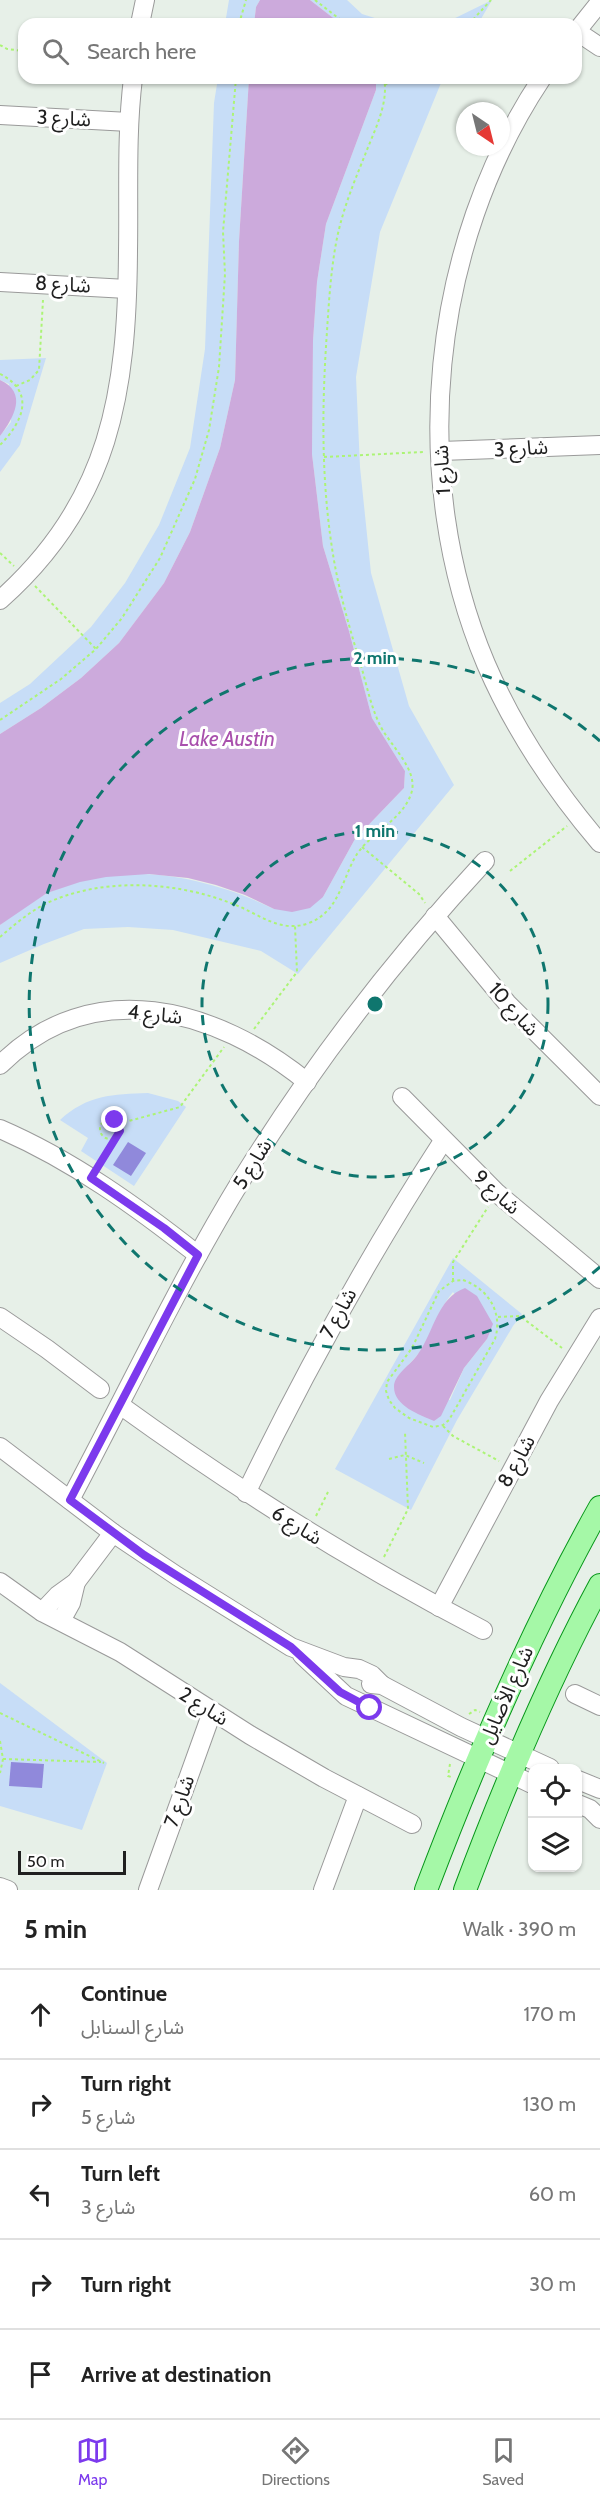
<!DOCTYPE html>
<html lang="en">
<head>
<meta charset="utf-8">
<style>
  body { margin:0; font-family:Cabin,"Noto Sans Arabic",sans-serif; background:#f6f6f6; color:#222 }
  .controls { position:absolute; right:18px; bottom:18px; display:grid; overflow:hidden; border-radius:12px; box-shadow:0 2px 4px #0004 }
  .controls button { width:54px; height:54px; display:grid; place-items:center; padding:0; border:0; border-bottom:2px solid #e0e0e0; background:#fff; color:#222; font:30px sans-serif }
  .compass { position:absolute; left:456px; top:102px; width:54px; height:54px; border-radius:50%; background:#fff; box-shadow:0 2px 4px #0004; rotate:145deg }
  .scale { position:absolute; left:18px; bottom:15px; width:108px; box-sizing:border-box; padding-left:6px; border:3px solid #202020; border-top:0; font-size:16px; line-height:21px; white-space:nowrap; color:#202020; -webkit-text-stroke:4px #fff; paint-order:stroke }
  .stop { position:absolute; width:18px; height:18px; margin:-14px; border:4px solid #7c3aed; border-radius:50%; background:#fff }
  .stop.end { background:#7c3aed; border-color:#fff; box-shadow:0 2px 6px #0008 }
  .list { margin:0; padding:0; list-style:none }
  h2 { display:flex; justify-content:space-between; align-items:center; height:78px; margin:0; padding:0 24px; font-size:26px }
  h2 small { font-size:20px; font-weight:400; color:#767676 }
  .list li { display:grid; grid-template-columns:39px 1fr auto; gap:18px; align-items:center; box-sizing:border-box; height:90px; padding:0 24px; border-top:2px solid #e0e0e0 }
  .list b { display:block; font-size:22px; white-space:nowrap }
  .list p { margin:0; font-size:20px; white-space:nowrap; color:#767676 }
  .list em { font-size:20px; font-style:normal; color:#767676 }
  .icon { flex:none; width:33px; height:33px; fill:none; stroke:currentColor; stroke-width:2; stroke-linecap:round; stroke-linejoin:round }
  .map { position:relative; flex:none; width:600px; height:1890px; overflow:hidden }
  .search { position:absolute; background:#fff; box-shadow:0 2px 4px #0004; left:18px; right:18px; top:18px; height:66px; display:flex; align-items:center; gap:15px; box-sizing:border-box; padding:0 21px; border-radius:18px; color:#767676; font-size:22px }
  .sheet { height:528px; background:#fff }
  nav { display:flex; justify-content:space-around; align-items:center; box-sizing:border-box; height:84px; border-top:2px solid #e0e0e0; background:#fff; font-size:16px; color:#767676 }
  nav a { display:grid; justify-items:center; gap:3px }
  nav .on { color:#7c3aed }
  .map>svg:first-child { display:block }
  .park { fill:#c7ddf7; fill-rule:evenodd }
  .pitch { fill:#9089db }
  .water { fill:#ccaadc }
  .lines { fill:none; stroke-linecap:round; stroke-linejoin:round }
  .minor-casing { stroke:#9a9a9a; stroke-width:20 }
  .major-casing { stroke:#07961a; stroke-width:24 }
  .path { stroke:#acf475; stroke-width:2; stroke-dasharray:3 3; stroke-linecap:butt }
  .minor { stroke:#fff; stroke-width:18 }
  .major { stroke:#a5f8a7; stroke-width:22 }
  .route { stroke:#7c3aed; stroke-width:8 }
  .ring { fill:none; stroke:#0f766e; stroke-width:3; stroke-dasharray:10 8 }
  .labels { text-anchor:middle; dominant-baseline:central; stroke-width:6; stroke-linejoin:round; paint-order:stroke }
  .street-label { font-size:20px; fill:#202020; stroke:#fff }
  .water-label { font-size:21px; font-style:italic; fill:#a950ad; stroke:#fff }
  .centre { fill:#0f766e; stroke:#fff; stroke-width:3 }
  .ring-label { font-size:18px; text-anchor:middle; font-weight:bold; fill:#0f766e; stroke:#fff; stroke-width:6; stroke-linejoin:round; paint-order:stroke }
</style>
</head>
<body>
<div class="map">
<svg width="600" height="1890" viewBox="0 0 600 1890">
  <rect width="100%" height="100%" fill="#e7f0e8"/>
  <g class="park">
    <polygon points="229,0 260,0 256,7 254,24 225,24"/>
    <polygon points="310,0 347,0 362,14 394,24 341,24"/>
    <polygon points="492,0 478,24 441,24 443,24"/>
    <polygon points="218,78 249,78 239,241 235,380 220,448 190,532 164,583 119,643 81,678 41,708 0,734 0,703 30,684 91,627 125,583 159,525 190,448 205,349 214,103"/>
    <path d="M 376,78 L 443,78 L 380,232 L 356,377 L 360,467 L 371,573 L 409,706 L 454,785 L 298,974 L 261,951 L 173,930 L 128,927 L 84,929 L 44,944 L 0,963 L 0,925 C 14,914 29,902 46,894 C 116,857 207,876 274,909 L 323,897 L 355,839 L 404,788 L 405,771 L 372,718 L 349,631 L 323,546 L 312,454 L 313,341 L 317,282 L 326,224 L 376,90 Z"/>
    <polygon points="46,358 20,445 0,472 0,436 11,422 9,384 0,380 0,360"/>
    <path d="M 148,1093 L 178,1101 L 186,1107 L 134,1186 L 81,1151 L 88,1138 L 60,1120 C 87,1095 113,1094 148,1093 Z"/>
    <path d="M 453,1258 L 522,1314 L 513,1326 L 457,1420 L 411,1510 L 335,1469 ZM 453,1292 L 487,1339 L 464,1368 L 450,1400 L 398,1376 C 409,1364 421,1353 428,1339 C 437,1319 439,1310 453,1292 Z"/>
    <polygon points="0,1683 107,1763 82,1830 0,1806"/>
  </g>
  <g class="pitch">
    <polygon points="128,1142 146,1153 131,1176 113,1165"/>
    <polygon points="11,1762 44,1764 42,1788 9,1786"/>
  </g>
  <g class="water">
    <polygon points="260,0 310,0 341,24 254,24 256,7"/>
    <polygon points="249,78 376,78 376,90 326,224 317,282 313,341 312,454 323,546 349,631 372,718 405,771 404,788 355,839 323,897 310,908 292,912 274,909 245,895 216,885 188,878 149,874 106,877 80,882 47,893 0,925 0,734 41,708 81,678 119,643 164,583 190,532 220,448 235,380 239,241"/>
    <path d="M 0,380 C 28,393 14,417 0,436 Z"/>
    <path d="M 465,1288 L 477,1296 L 493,1324 L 487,1339 L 464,1368 L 441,1416 L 434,1421 C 420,1415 394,1406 394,1387 C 394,1374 411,1365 418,1354 C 434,1332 437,1298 465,1288 Z"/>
  </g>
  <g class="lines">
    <g class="minor-casing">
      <g id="minor">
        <polyline points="140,24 145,0"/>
        <polyline points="576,31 600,47"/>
        <polyline points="576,32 600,2"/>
        <path d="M 542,78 C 430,246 407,477 486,664 C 514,729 554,789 600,843"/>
        <polyline points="0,115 129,122"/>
        <polyline points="0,282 127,289"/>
        <polyline points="441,451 600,445"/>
        <path d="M 0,600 C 111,502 127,391 128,251 C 129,193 126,136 133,78"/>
        <polyline points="435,916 507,1003 600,1096"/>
        <path d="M 0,1065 C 92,973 216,1008 307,1082"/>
        <polyline points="402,1097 497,1193 600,1279"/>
        <path d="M 0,1129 C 72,1160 137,1207 198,1255"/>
        <polyline points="0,1317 47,1349 100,1389"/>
        <path d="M 120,1405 C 236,1489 356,1564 483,1630"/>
        <polyline points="0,1447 113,1533 177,1576 291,1647 344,1667 359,1669 372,1675 382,1685"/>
        <path d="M 246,1493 C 305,1371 370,1254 443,1141"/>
        <path d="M 70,1500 C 127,1393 179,1282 242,1179 C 312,1066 394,959 485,861"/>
        <polyline points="0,1582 42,1612 120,1652 250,1735 324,1778 412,1824"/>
        <polyline points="439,1607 549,1401 600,1318"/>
        <polyline points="42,1612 58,1595 76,1582 113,1533"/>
        <polyline points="61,1621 71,1603 76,1582"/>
        <polyline points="302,1655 346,1696 532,1784"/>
        <polyline points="371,1684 382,1685 461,1727 550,1768"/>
        <polyline points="575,1694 600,1706"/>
        <polyline points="578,1780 600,1789"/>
        <polyline points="578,1804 590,1809 600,1819"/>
        <polyline points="0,1887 8,1890"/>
        <polyline points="148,1890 212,1712"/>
        <polyline points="323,1890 358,1796"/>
      </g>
    </g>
    <g class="major-casing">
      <g id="major">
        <path d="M 426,1890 C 476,1758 531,1630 600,1507"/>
        <path d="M 465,1890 C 504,1786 547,1683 600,1585"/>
      </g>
    </g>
    <g class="path">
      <polyline points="315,0 346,24"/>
      <polyline points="239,24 246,0"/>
      <polyline points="469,24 491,0"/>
      <polyline points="0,45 7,49 24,51"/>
      <polyline points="385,85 395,78"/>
      <path d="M 0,374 C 36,392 23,422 0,445"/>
      <polyline points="16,386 30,380 39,370 43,300"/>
      <polyline points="324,457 423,452"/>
      <polyline points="0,553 14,566"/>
      <polyline points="35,586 96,649"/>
      <polyline points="0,720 61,679 96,649 122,618 160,558 195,479 209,430 219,367 225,274 223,232 236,78"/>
      <polyline points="362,847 419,894 425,903"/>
      <polyline points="510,871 567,826"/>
      <path d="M 0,937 C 14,925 28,913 45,904 C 101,877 176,881 233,904 C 258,913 280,934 309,923 C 340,911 342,878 357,854 C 372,832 402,820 411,794 C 420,770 388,744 379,723 C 371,706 367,687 362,669 C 350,630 338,589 332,548 C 321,476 322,403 327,331 C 329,300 331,268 337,238 C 343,209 354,182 365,155 C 374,131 389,104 384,78"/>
      <polyline points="254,1029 297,972 295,926"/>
      <circle cx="110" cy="1129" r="10"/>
      <polyline points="118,1124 180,1107 224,1047"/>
      <polyline points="99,1165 114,1139"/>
      <path d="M 463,1280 C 489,1289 503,1313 495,1339 L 449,1420 L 443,1425 L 433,1427 L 409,1418 L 395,1408 L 389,1400 L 386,1391 L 387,1382 L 412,1348 L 439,1291 L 453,1281 Z"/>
      <polyline points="453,1281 453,1262 488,1207"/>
      <polyline points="498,1317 520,1316 562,1348"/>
      <polyline points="443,1426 453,1436 499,1461"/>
      <polyline points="389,1459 405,1455 424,1463"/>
      <polyline points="316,1516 328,1492"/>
      <polyline points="384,1557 408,1509 405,1432"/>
      <polyline points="0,1713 104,1763"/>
      <polyline points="469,1714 475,1710 480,1712"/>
      <polyline points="0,1741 3,1759 0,1773"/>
      <polyline points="3,1759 101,1762"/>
      <polyline points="450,1764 448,1776 451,1777"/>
    </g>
    <use href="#minor" class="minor"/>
    <use href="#major" class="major"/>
  </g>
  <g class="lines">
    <polyline class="route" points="115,1120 120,1131 91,1178 164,1228 198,1255 70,1500 144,1555 291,1647 340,1692 370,1708"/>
  </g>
  <g class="ring">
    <circle cx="375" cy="1004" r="173"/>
    <path d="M600 1267A346 346 0 1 1 600 741"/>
  </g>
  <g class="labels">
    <g class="street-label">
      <text transform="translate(64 118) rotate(3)">شارع 3</text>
      <text transform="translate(63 284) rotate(3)">شارع 8</text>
      <text transform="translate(521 448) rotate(-3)">شارع 3</text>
      <text transform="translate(442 470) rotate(-93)">شارع 1</text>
      <text transform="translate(514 1009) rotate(48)">شارع 10</text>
      <text transform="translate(155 1014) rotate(6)">شارع 4</text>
      <text transform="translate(252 1164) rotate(-58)">شارع 5</text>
      <text transform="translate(497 1192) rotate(42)">شارع 9</text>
      <text transform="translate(338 1313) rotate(-61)">شارع 7</text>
      <text transform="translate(516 1461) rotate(-61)">شارع 8</text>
      <text transform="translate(297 1525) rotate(32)">شارع 6</text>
      <text transform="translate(506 1695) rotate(-66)">شارع الأصايل</text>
      <text transform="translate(204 1706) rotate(32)">شارع 2</text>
      <text transform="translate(179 1801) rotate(-70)">شارع 7</text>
    </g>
    <g class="water-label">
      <text x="227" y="738">Lake Austin</text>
    </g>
  </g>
  <circle cx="375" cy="1004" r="9" class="centre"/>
  <g class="ring-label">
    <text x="375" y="664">2 min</text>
    <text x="375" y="837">1 min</text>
  </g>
</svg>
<div class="controls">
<button><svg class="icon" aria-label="locate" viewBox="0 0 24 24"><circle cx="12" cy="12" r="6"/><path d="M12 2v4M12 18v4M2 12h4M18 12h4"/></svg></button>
<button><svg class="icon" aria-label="layers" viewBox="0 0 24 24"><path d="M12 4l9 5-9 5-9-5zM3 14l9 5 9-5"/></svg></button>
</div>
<svg class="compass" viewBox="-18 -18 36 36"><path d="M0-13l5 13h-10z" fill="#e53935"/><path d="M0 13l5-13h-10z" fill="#767676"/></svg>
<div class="scale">50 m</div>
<div class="stop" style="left:370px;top:1708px"></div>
<div class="stop end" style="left:115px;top:1120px"></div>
<div class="search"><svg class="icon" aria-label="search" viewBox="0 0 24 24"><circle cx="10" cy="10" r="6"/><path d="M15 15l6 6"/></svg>Search here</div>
</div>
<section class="sheet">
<h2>5 min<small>Walk · 390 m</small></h2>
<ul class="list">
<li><svg class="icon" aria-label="ahead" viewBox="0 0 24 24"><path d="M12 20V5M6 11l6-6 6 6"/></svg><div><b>Continue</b><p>شارع السنابل</p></div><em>170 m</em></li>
<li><svg class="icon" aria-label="right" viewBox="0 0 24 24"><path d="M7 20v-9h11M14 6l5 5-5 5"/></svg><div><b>Turn right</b><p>شارع 5</p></div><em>130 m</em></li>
<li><svg class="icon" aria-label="left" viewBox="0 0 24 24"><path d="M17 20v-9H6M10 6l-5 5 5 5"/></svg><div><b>Turn left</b><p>شارع 3</p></div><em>60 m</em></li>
<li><svg class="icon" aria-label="right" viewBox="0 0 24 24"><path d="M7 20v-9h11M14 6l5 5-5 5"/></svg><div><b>Turn right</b></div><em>30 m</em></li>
<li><svg class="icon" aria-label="arrive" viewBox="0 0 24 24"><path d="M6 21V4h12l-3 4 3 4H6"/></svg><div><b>Arrive at destination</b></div></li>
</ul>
</section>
<nav>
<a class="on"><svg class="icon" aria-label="map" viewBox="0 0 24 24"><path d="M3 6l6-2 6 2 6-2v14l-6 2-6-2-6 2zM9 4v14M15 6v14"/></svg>Map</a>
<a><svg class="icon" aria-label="directions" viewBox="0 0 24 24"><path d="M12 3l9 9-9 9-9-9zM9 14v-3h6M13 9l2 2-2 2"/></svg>Directions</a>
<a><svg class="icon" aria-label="saved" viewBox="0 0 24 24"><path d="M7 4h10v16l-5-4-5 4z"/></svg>Saved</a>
</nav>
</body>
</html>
